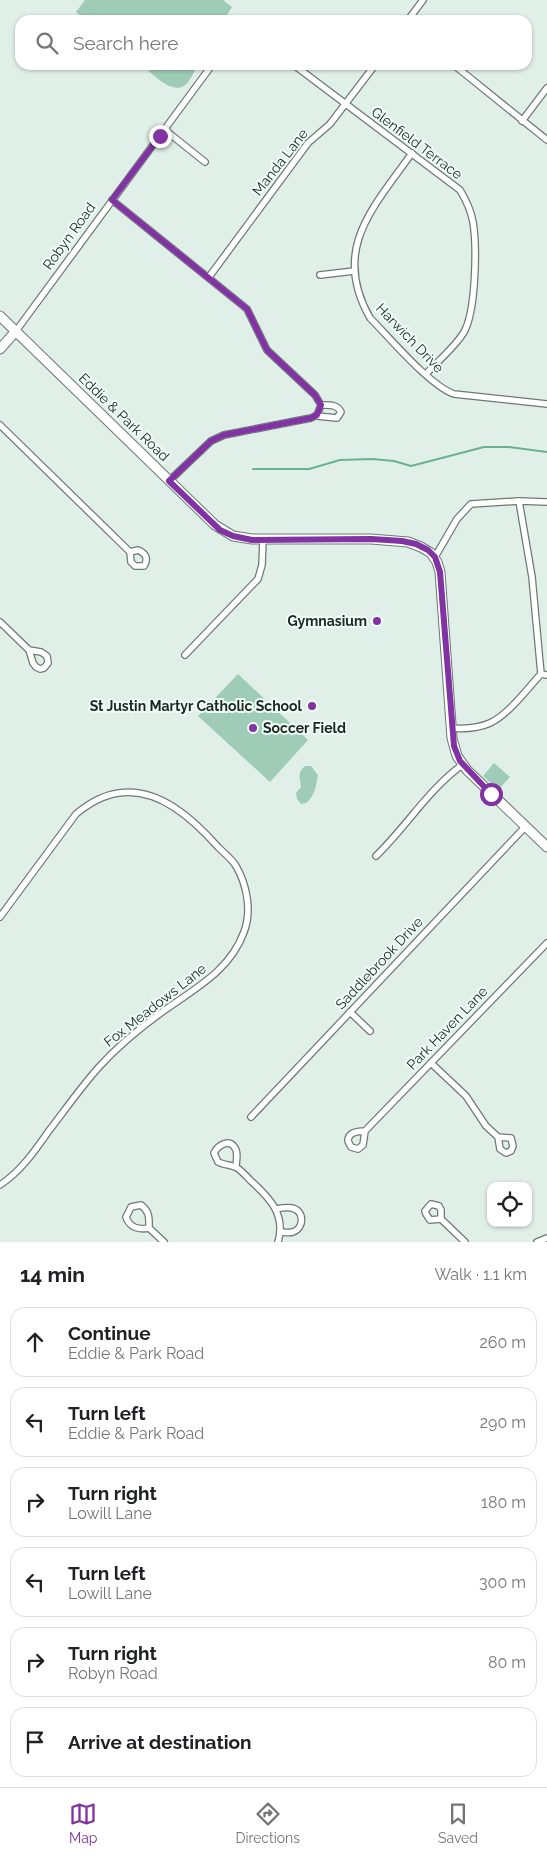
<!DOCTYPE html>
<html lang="en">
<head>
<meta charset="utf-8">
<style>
  body { margin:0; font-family:Raleway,sans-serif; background:#f2f2f2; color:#202124 }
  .controls { position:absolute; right:15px; bottom:15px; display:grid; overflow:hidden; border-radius:10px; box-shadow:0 1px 4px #0004 }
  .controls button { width:45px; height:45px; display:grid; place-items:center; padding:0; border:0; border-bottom:1px solid #e0e0e0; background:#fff; color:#202124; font:25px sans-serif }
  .stop { position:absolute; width:15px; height:15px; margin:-11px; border:4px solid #8132a3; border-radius:50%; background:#fff }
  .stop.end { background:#8132a3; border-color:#fff; box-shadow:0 1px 5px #0008 }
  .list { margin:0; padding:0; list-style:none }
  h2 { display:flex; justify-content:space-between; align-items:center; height:65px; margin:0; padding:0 20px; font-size:21px }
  h2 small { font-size:16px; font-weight:400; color:#757577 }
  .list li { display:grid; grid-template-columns:32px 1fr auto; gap:15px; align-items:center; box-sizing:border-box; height:70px; margin:0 10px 10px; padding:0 10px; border:1px solid #e0e0e0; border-radius:15px }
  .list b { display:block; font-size:19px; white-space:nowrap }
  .list p { margin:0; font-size:16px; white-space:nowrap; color:#757577 }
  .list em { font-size:16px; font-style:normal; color:#757577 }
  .icon { flex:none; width:28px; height:28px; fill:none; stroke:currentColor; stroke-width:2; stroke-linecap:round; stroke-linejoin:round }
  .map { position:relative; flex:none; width:547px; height:1242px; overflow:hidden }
  .search { position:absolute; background:#fff; box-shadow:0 1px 4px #0004; left:15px; right:15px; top:15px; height:55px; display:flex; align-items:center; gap:12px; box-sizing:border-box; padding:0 18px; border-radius:15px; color:#757577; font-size:19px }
  .sheet { height:545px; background:#fff }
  nav { display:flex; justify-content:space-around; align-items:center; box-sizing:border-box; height:70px; border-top:1px solid #e0e0e0; background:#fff; font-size:14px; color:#757577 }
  nav a { display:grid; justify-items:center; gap:2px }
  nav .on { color:#8132a3 }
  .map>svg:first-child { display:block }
  .green { fill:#9eccb6 }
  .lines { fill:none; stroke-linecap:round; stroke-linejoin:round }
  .stream { stroke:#6ab191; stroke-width:2 }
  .street-casing { stroke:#6c7a73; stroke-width:8 }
  .secondary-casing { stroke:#6c7a73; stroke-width:11 }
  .street { stroke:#fff; stroke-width:5.5 }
  .secondary { stroke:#fff; stroke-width:9 }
  .route { stroke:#8132a3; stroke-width:6 }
  .poi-dot { fill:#8132a3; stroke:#eefdf5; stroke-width:2 }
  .labels { text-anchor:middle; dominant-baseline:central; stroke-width:4; stroke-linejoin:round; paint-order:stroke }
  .street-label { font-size:14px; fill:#1f2522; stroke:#eefdf5 }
  .poi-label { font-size:14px; font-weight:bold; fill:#1f2522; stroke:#eefdf5; text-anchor:end }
</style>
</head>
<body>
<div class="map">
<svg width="547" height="1242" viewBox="0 0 547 1242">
  <rect width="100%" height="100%" fill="#e0f0e8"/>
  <g class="green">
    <polygon points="85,0 223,0 232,7 224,20 86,20 76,12"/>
    <path d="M 142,65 L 198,65 C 194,71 190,82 184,86 C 170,94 152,73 142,65 Z"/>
    <polygon points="238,674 308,740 270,782 198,716"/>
    <polygon points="494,763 510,777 498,790 483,776"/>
    <path d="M 305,766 L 311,766 L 318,775 C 316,786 315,796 306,803 L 301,804 L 297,799 L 296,793 L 301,787 C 300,777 297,773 305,766 Z"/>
  </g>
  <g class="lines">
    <polyline class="stream" points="253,469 309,469 340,460 372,459 394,461 411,466 484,447 509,447 547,452"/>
    <g class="street-casing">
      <g id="street">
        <polyline points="408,20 423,0"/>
        <path d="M 294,65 L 460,190 C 466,200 471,211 473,222 C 477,246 476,311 464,332 C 456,346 437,362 426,374"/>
        <polyline points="454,65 547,140"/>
        <polyline points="522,121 547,88"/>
        <polyline points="165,130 205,162"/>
        <path d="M 412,153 C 373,208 331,249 370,318 C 389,337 430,386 454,394 L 547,404"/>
        <polyline points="112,200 247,309 267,350 315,395 321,405 317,415 311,418 224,435 211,441 169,481"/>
        <polyline points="320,275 354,271"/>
        <polyline points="209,277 308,143 330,124 375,65"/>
        <polyline points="16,331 212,65"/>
        <path d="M 317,416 L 337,418 L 341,412 C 337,404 329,405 321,405"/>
        <path d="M 0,425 L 130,552 L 131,562 L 135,566 L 144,566 C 149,558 145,553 138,550 L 130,552"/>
        <polyline points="519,501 532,577 541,674"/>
        <polyline points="435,557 457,519 471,504 519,501 547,502"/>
        <polyline points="0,622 29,650 33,663 36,667 40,669 44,668 48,663 47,656 41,652 29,650"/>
        <polyline points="185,655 258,579 262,565 263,540"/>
        <path d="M 451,728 C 464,729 479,728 490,723 C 508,715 527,689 541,674 L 547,675"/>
        <path d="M 376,856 C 406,827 428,790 462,765"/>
        <path d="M 0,917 L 76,814 C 88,804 103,795 119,793 C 159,787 194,820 218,847 C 224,853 232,859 236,866 C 247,885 252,911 244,932 C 230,971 194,989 162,1012 C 140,1028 117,1047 99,1067 C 81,1087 65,1110 48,1132 C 35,1151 20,1172 0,1185"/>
        <polyline points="350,1012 370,1031"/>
        <polyline points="431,1063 466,1096 486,1126 498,1137 511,1138 513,1146 511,1151 506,1153 500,1149 498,1137"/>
        <polyline points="251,1117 525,827"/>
        <path d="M 365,1131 L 363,1145 L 358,1149 L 351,1147 L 348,1141 C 348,1132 358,1131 365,1131 L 547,943"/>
        <path d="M 236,1167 C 236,1162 238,1155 236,1150 C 231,1137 218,1145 214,1153 L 218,1162 C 224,1165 232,1165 237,1168 C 242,1171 247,1177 251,1181 C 270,1198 286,1215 278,1242"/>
        <path d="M 276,1209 C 281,1208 287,1207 292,1208 C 305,1211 304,1228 293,1232 C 289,1233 284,1232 280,1232"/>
        <polyline points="441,1219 430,1220 426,1214 425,1211 431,1204 439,1206 441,1210 441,1219 465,1242"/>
        <path d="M 149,1228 C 138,1230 130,1228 126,1217 L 131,1207 L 141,1205 C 150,1212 149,1218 149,1228 L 164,1242"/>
        <polyline points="537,1242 547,1238"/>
      </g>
    </g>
    <g class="secondary-casing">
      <g id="secondary">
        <polyline points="0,316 215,525 233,536 252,539 371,539 408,542 421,547 431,553 437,562 440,572 452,738 457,756 467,770 547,847"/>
        <polyline points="0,349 16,331"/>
      </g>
    </g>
    <use href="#street" class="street"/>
    <use href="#secondary" class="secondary"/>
  </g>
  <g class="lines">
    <polyline class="route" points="160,136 112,200 247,309 267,350 315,395 321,405 317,415 311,418 224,435 211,441 169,481 220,530 233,536 252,540 371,539 402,541 416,544 428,550 435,557 440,572 454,746 460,761 491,794"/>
  </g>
  <g class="poi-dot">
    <circle cx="377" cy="621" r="5"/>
    <circle cx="312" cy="706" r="5"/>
    <circle cx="253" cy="728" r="5"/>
  </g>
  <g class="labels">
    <g class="street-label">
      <text transform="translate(417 143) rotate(37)">Glenfield Terrace</text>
      <text transform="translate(280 162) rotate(-52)">Manda Lane</text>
      <text transform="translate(69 236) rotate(-54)">Robyn Road</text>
      <text transform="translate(410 338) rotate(46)">Harwich Drive</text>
      <text transform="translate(124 417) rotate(44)">Eddie &amp; Park Road</text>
      <text transform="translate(379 963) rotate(-47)">Saddlebrook Drive</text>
      <text transform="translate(155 1005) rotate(-38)">Fox Meadows Lane</text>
      <text transform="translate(447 1028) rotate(-46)">Park Haven Lane</text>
    </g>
    <g class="poi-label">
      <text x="367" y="621">Gymnasium</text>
      <text x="302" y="706">St Justin Martyr Catholic School</text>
      <text x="263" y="728" text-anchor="start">Soccer Field</text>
    </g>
  </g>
</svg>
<div class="controls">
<button><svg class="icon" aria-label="locate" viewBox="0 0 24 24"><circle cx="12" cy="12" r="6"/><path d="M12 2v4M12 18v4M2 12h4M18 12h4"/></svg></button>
</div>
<div class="stop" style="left:491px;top:794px"></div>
<div class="stop end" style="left:160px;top:136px"></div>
<div class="search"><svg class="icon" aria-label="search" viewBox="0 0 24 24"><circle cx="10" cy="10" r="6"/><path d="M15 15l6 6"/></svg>Search here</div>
</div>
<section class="sheet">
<h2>14 min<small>Walk · 1.1 km</small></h2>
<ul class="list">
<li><svg class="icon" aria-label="ahead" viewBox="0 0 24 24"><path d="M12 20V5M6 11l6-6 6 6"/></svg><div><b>Continue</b><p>Eddie &amp; Park Road</p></div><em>260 m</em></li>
<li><svg class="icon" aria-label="left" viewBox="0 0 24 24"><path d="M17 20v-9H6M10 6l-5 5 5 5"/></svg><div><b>Turn left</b><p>Eddie &amp; Park Road</p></div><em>290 m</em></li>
<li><svg class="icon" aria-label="right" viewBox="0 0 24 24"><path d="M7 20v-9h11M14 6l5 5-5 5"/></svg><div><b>Turn right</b><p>Lowill Lane</p></div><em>180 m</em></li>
<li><svg class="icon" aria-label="left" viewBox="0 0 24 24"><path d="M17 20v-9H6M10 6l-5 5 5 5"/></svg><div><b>Turn left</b><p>Lowill Lane</p></div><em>300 m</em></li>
<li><svg class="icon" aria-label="right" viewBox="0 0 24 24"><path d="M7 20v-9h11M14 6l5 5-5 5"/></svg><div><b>Turn right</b><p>Robyn Road</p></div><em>80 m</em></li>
<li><svg class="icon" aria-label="arrive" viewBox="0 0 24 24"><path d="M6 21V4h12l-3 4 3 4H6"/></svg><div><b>Arrive at destination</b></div></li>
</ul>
</section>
<nav>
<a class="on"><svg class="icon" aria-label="map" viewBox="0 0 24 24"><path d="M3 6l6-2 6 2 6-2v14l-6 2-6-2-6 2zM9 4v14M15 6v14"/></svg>Map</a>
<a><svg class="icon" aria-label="directions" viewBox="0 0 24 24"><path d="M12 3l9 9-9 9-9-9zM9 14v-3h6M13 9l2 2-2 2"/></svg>Directions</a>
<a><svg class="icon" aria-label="saved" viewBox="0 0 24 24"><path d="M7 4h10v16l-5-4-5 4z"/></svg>Saved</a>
</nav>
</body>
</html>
